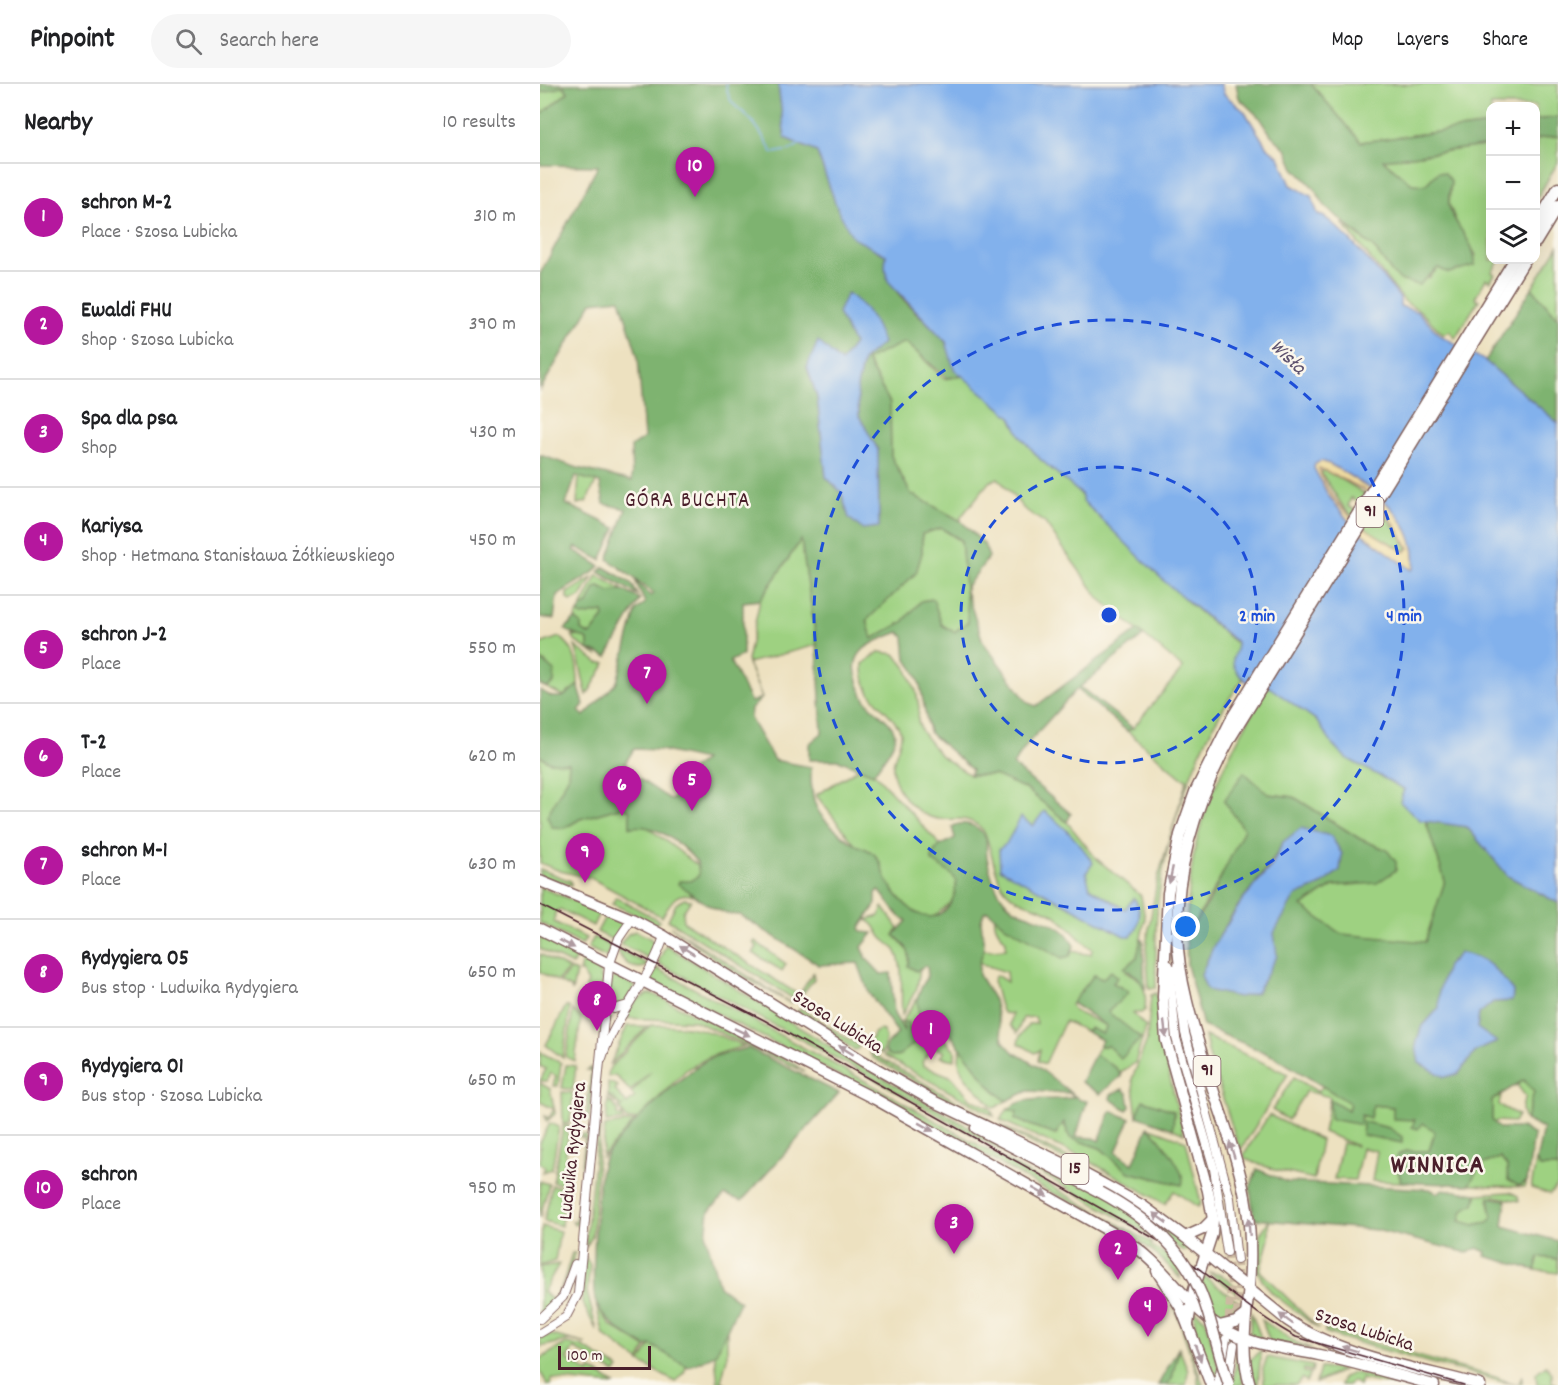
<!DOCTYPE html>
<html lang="en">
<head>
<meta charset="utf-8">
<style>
  body { margin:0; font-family:Dekko,sans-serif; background:#f6f6f6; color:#202124 }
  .controls { position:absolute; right:18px; top:18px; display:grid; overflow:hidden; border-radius:12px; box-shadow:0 6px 24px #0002 }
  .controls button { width:54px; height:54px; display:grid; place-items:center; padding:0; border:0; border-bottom:2px solid #e0e0e0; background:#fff; color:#202124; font:30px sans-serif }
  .scale { position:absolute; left:18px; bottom:15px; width:93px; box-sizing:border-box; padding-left:6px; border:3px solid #4a1f2b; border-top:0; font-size:16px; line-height:21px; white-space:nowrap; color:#4a1f2b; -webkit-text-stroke:4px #fbf7ec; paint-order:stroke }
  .you { position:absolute; left:646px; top:843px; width:21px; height:21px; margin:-15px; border:4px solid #fff; border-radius:50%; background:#1a73e8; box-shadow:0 0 0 9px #1a73e833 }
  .badge { display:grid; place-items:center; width:39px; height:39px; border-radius:50%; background:#b5179e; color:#fff; font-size:20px; font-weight:700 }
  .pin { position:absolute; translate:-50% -50px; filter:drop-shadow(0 2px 3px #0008) }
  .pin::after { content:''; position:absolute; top:32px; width:21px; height:18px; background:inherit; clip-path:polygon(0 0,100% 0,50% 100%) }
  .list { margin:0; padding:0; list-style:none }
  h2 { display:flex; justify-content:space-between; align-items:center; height:78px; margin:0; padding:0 24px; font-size:26px }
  h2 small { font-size:20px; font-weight:400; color:#757577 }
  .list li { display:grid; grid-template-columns:39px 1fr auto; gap:18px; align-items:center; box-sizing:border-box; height:108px; padding:0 24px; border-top:2px solid #e0e0e0 }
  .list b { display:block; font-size:22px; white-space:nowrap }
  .list p { margin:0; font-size:20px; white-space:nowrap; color:#757577 }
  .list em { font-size:20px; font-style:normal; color:#757577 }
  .icon { flex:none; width:33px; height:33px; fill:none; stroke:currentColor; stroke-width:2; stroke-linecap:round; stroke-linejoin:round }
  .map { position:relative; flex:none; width:1018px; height:1301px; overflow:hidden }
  header { display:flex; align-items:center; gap:36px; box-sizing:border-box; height:84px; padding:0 30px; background:#fff; border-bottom:2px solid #e0e0e0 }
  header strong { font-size:28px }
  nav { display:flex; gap:33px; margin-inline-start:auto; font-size:21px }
  .search { width:420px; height:54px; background:#f6f6f6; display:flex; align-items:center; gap:15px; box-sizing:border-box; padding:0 21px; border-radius:33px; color:#757577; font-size:22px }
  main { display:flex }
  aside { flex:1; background:#fff }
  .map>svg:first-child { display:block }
  .green { fill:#9ed181; stroke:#747856; stroke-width:1.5; fill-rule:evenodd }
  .forest { fill:#7eb36f; stroke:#64694d; stroke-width:1.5; fill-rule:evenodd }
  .sand { fill:#eeda9e; stroke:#9c7c64; stroke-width:1.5; fill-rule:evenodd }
  .water { fill:#82b1ec; stroke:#66688c; stroke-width:1.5; fill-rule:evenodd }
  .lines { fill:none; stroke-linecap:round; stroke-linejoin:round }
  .stream { stroke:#82b1ec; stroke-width:1.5 }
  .minor-tunnel { stroke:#ccbaa2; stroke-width:8; stroke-dasharray:8 4; stroke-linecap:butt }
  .minor-casing { stroke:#83635f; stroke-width:10 }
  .major-casing { stroke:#83635f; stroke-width:13 }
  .minor { stroke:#fff; stroke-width:8 }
  .major { stroke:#fff; stroke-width:10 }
  .tram { stroke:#4a1f2b; stroke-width:1.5 }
  .major-bridge-casing { stroke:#83635f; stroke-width:13; stroke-linecap:butt }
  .major-bridge { stroke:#fff; stroke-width:10 }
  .oneway { fill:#ae9aa0 }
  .ring { fill:none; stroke:#1d4ed8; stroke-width:3; stroke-dasharray:10 8 }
  .labels { text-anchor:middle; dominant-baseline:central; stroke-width:5; stroke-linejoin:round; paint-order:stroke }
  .shield { fill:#fbf7ec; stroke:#7f6065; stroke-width:1.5 }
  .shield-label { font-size:18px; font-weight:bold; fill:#4a1f2b }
  .street-label { font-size:20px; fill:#4a1f2b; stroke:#fbf7ec }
  .water-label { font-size:21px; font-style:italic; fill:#5e526f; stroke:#fbf7ec }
  .neighbourhood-label { font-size:21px; letter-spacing:1.5px; fill:#4a1f2b; stroke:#fbf7ec }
  .district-label { font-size:26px; font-weight:bold; letter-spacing:1.5px; fill:#4a1f2b; stroke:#fbf7ec }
  .centre { fill:#1d4ed8; stroke:#fbf7ec; stroke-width:3 }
  .ring-label { font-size:18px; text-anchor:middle; font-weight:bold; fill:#1d4ed8; stroke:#fbf7ec; stroke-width:5; stroke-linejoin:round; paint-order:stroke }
</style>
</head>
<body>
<header>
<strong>Pinpoint</strong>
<div class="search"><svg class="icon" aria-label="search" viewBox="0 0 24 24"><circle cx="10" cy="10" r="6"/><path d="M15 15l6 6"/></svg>Search here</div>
<nav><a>Map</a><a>Layers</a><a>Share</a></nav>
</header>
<main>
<aside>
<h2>Nearby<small>10 results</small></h2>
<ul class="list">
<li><span class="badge">1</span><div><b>schron M-2</b><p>Place · Szosa Lubicka</p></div><em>310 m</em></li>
<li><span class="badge">2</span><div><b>Ewaldi FHU</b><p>Shop · Szosa Lubicka</p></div><em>390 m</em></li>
<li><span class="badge">3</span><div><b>Spa dla psa</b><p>Shop</p></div><em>430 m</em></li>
<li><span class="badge">4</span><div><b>Kariysa</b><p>Shop · Hetmana Stanisława Żółkiewskiego</p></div><em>450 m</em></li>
<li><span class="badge">5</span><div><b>schron J-2</b><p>Place</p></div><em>550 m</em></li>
<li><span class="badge">6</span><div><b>T-2</b><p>Place</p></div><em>620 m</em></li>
<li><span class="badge">7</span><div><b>schron M-1</b><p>Place</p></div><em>630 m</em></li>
<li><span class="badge">8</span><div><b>Rydygiera 05</b><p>Bus stop · Ludwika Rydygiera</p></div><em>650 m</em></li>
<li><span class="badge">9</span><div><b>Rydygiera 01</b><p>Bus stop · Szosa Lubicka</p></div><em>650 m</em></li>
<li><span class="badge">10</span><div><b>schron</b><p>Place</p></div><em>950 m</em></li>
</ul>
</aside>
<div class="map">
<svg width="1018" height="1301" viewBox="0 0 1018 1301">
  <rect width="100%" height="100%" fill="#fbf7ec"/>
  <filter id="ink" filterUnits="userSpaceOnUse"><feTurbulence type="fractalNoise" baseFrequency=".0167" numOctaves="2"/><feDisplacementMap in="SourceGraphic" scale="12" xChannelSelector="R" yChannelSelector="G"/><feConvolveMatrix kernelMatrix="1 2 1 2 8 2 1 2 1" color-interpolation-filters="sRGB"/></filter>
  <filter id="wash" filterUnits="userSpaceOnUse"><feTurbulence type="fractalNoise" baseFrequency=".008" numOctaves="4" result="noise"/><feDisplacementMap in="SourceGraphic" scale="24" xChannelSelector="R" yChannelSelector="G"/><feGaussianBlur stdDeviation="1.35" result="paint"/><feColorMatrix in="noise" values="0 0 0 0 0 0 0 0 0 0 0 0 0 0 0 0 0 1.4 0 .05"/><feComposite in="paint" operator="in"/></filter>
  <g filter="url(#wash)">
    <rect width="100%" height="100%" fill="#ede1c0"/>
    <g class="green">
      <polygon points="771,0 1018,0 1018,33 996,36 996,22 951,22 950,41 821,58"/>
      <polygon points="24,2 28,8 0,31 0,9"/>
      <polygon points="1018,52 1018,78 996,116 996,55"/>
      <polygon points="950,61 951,176 960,176 952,188 955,190 950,198 946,195 935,214 939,216 915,254 910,247 903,250 879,226 866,219 802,139 834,164 853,190 889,194 898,184 909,189 919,185 936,171 917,140 909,120 911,97 898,89 885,101 872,100 843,76"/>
      <polygon points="1018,162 1018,234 992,204"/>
      <path d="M 365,257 L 404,295 L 423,292 L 471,333 L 481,353 L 500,375 L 541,410 L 543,417 L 648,518 L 697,560 C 696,576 693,582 703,595 C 657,657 625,748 617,826 C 615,851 616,878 616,904 L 609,904 L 606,862 L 617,797 L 647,695 L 641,693 L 587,647 L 593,644 L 643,584 L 559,514 L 505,439 L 484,425 L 458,394 L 449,398 L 421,433 L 421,437 L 371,410 L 351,372 L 350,319 L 326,275 Z"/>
      <path d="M 784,386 C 831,410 840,419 868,464 L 865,467 L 828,447 L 804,424 L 781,389 ZM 811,414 L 841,431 L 840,437 L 836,440 L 808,422 Z"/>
      <polygon points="39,392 57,396 46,418 37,420"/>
      <polygon points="401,444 421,457 429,538 414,548 402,541 392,515 381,517 363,538 332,555 327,536 382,469 382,450"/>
      <polygon points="261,456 277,561 208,579 222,614 207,577 220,516"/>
      <polygon points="57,491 83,506 69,508 59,503 48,520 41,524"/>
      <polygon points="52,494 41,513 31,517 27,514 27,509"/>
      <polygon points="57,527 63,528 64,533 50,551 41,546 41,540 35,535 38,529"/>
      <polygon points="32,551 41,552 48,556 48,565 58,572 36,558"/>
      <path d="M 19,553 C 36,562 38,584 38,601 L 23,612 L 7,604 L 14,599 L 7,580 L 0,575 L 0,560 Z"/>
      <path d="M 35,562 L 58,579 L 66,579 L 47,611 C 42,595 41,579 35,562 Z"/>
      <path d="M 339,568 L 355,570 L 366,584 L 376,607 L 379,623 L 378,637 L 382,648 L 401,672 L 430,691 L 454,690 L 486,705 L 527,738 L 556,774 L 601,812 L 605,835 L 597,873 L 586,888 C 604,893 607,908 605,926 L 601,929 L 593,929 L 606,943 L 595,979 L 581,988 L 581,992 L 576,984 L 555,970 L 559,962 L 568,962 L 568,928 L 562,895 L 555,891 L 531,921 L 534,927 L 567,942 L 562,950 L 550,944 L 545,947 L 525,937 L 505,980 L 498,977 L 500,966 L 495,969 L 478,959 L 480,952 L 489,940 L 497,940 L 495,933 L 483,934 L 477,949 L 470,941 L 472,930 L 463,929 C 458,920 457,907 453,897 L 456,891 L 467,898 L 466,888 L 442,880 L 437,876 L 441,866 C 450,864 457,868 466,864 L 466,857 C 456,845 452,839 456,824 C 473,834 534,873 551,870 L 552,865 C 537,855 526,837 511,829 C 494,820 475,820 463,803 C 453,789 450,752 441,744 C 425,730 415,737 398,735 C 377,732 356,709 353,688 C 351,674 362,662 361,648 C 348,620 322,618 323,580 Z"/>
      <path d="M 728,602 L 776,636 L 806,674 L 864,705 L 885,735 L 905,797 L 885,859 L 801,850 L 761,822 L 793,802 L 837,798 L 847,766 L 820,755 L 754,713 L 728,710 C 697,755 678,806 646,851 C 648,823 649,792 655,764 C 668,705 698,654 728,602 Z"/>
      <path d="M 0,672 L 10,678 L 29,678 L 28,693 L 8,732 L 25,744 L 40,735 L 82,723 L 90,727 L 90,743 L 105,741 L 166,788 L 153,812 C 136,806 130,819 122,833 L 51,794 L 20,787 L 0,779 Z"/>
      <polygon points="326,680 435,799 380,844 276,711"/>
      <polygon points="0,785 31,797 31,801 0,792"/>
      <polygon points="0,803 60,827 53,842 20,825 15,828 14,838 46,854 42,861 0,839"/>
      <polygon points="76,813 120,837 116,840 72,820"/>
      <polygon points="144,815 151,816 143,828 144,838 259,911 273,889 274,895 257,917 128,836 136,820"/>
      <path d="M 343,823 L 359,845 L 354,851 C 364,861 373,868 368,882 L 380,884 L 377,904 L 362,931 C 360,914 365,881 355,866 C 352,861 345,858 341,853 C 336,846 335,839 326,836 L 339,832 Z"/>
      <polygon points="67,829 86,837 73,856 57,848"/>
      <polygon points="131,843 252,920 185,882"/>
      <polygon points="95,847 110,854 115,861 112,876 80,860 88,850"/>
      <polygon points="0,853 38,871 32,881 0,865"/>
      <polygon points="54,853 71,862 66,873 48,864"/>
      <polygon points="215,857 246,880 242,887 213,869 217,863 213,859"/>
      <polygon points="126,861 320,981 462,1062 580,1112 651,1163 650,1165 644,1167 617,1152 615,1154 331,993 118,879"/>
      <path d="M 78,865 L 109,881 C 96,889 81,879 78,865 Z"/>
      <polygon points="0,870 29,885 17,897 0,888"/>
      <path d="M 43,874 C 68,887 62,901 60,926 L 58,926 L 59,910 L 55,910 L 55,905 L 50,904 L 49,910 L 46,904 L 48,898 L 42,888 L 39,888 Z"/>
      <path d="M 116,884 L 327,998 L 612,1159 L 611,1162 L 638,1178 L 640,1194 C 604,1153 558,1128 508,1107 L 348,1016 L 110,896 Z"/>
      <polygon points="31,886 36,888 32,908 31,904 19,898"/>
      <polygon points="74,892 95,902 85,920 80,922 71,919 69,905"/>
      <polygon points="616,909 621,958 644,1050 633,1045 634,1027 603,1017 597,1032 592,995 607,956 611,911"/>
      <polygon points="108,910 113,910 251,978 265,988 155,937 84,934 96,917"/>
      <polygon points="378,913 381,947 372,950 369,940 364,941 364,947 359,942"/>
      <polygon points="26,922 30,924 23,974 6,961"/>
      <polygon points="260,924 319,962 318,965 315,966 257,929"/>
      <polygon points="33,926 41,934 35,977 26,973"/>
      <path d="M 111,941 C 153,941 166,945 204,962 L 171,972 L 147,985 L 98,1035 L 87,1036 L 80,1024 L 82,1022 L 78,1023 L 79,1019 L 74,1019 L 76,1016 L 71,1017 L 73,1013 L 69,1014 L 70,1011 L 68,1013 L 68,998 L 78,1002 L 75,1006 L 87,1020 L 95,1013 L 91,1009 L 111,987 L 90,1007 L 75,991 L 68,993 L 69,985 Z"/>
      <polygon points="87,942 108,942 70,981"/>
      <polygon points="339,946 343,947 346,954 342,970 328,961 333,950"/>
      <polygon points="395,946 415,966 415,976 400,973 404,968 394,963 382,978 384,982 412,993 431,1015 450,1024 454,1032 344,972 346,968 357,973 382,952"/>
      <polygon points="665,952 748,990 700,1067 669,971"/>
      <path d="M 421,964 L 449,1001 L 466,1017 L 455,1024 L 451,1022 C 441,1004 411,993 421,964 Z"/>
      <polygon points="0,968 21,979 18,1002 13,1002 16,992 11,989 7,997 0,997 6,985 0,982"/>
      <polygon points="329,968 448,1035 441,1035 333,974"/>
      <polygon points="26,981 36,982 33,1006 22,1004"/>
      <polygon points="51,984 54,987 49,1036 46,1036 51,987 47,986"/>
      <polygon points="754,993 778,1008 783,1002 810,1019 808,1026 823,1041 823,1051 849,1044 820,1037 821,1031 832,1021 854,1023 875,1036 873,1042 882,1038 895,1048 889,1067 865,1067 856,1078 861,1098 832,1097 837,1067 822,1064 815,1096 794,1095 802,1059 817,1062 783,1048 790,1013 766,1007 748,1036 732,1026"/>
      <path d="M 984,996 L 994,1008 L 986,1036 L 993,1040 L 985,1036 C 981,1027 981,1022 986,1013 L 977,1001 Z"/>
      <polygon points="0,999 10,1005 15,1028 15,1030 7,1037 5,1032 9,1034 14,1025 0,1018"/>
      <polygon points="22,1008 33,1009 30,1038 23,1041"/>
      <polygon points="961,1011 959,1021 978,1031 974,1038 957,1037 954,1039 952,1036 952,1016"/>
      <polygon points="68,1016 79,1027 77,1031 81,1033 82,1030 84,1036 66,1038"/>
      <path d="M 468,1025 L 477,1028 L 475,1035 L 516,1051 L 523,1038 L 530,1054 L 560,1064 L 589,1088 L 636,1099 C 633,1074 627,1060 608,1043 L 646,1057 L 661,1119 L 658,1123 L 634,1107 L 625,1120 L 544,1074 L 460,1036 Z"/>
      <polygon points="729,1031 781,1056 774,1095 735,1086 705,1075 704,1070"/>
      <polygon points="95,1037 62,1073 65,1042"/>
      <polygon points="10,1039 19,1043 12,1085 3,1088 5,1083 0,1079 0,1059"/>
      <polygon points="29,1041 23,1100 13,1098 23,1043"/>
      <polygon points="58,1042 60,1042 52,1153 45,1164"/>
      <polygon points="461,1042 566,1091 601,1113 463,1045"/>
      <polygon points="43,1050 47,1051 38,1140 35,1141 32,1137 36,1137 45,1054 40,1053"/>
      <polygon points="961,1074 967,1082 968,1096 979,1102 987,1097 984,1103 929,1101 940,1081"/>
      <polygon points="996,1077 1000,1083 1018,1083 1018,1101 1010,1110 991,1104"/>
      <polygon points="0,1097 9,1100 0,1134"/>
      <polygon points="12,1101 25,1104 21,1142 4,1137"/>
      <polygon points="970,1108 978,1112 979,1117 954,1112 949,1118 952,1133 949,1138 934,1141 920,1138 923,1126 937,1114 937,1110"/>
      <polygon points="729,1137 729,1155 720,1187 779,1245 732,1209 722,1196 717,1186 720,1150"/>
      <polygon points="2,1142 20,1147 15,1177 0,1182"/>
      <path d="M 32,1169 L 35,1169 C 27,1197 21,1211 0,1232 L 0,1183 L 19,1180 L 3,1208 L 13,1216 L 23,1199 Z"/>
      <polygon points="44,1171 50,1181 47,1208 57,1247 42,1218"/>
      <polygon points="999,1173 1018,1175 1018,1189 995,1186"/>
      <path d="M 670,1189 C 683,1188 696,1201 700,1212 Z"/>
      <polygon points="664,1192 701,1220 696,1233 686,1236 673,1229 661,1197"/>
      <polygon points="633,1218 640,1232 663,1301 658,1301 658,1292"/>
      <polygon points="56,1221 70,1241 106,1264 99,1277 64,1251"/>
      <polygon points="654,1226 666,1236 679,1285 675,1300 655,1248"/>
      <polygon points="711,1228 722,1256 710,1253"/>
      <polygon points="722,1236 755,1258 772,1265 730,1258"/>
      <polygon points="187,1245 187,1274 181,1297 185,1299 178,1301 175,1271"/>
      <path d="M 785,1245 C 838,1260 896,1278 948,1291 C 958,1293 967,1299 979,1300 L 982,1291 L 982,1300 C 967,1301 953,1295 938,1291 C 890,1279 842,1266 795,1252 L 785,1248 Z"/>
      <polygon points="678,1246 699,1256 703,1301 694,1301 693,1298 698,1264 683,1252 681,1262"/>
      <polygon points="12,1251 47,1260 30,1256 0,1263 0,1253"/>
      <polygon points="25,1260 41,1262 77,1283 79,1285 75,1289 34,1264 27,1275 49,1289 51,1285 76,1301 12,1295 11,1301 8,1301 0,1288 0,1275"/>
      <polygon points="111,1261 146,1281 145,1287 135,1298 100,1278"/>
      <polygon points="640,1266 648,1287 646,1301 626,1301"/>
      <polygon points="721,1266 718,1301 714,1301 710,1276"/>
      <polygon points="727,1273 728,1273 773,1282 772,1287 764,1285 764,1288 771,1289 766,1298 762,1294 756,1301 724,1301 723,1285"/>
      <polygon points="1006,1281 1012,1289 1012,1298 1018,1301 997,1301 996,1289"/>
      <polygon points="780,1284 803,1286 776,1299"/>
      <polygon points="813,1289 816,1289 854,1298 853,1301 821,1295 819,1301 813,1297 808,1301 800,1301 803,1293"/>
    </g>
    <g class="forest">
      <path d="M 0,0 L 238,0 L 245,54 L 277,68 L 298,126 L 337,167 L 346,171 C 341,208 383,230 404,256 C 413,268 410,282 423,292 L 407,294 L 365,258 L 326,276 L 350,319 L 351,372 L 371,410 L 421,437 L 444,460 L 449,473 L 427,502 L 426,507 L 443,558 L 488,619 L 496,622 L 598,546 L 603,552 L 540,603 L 593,644 L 587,647 L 537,605 L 488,659 L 473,681 L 531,730 L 527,738 L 486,705 L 454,691 L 430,691 L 432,686 L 389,648 L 380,601 L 374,586 L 366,575 L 364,553 L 359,548 C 336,557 306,565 318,597 C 320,603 322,613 327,618 C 335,628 356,639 355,654 C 353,665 339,681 333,690 L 299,676 L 269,676 L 269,660 L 282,649 L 277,561 L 261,456 L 220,516 L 203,518 L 203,571 L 190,577 L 211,618 L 222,614 L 211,625 L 210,634 L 234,676 L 271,683 C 270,725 278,733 311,758 C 319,764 329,764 335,771 C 343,780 343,791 349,800 C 359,816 383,844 403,828 C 413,820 416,809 416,796 L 411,790 L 392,777 C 391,763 405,760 415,754 L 412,743 C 423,735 441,742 446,755 C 447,760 446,768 447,773 C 449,786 454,801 461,812 C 480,840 521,829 534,862 L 530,872 L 522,874 L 465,842 L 448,827 L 444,828 L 441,837 L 444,863 L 439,881 L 439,891 L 454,916 L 463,957 L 473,968 L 497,982 L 540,1016 L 547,1017 L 536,1053 L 554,1054 L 559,1057 L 571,1027 L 590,1035 L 576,1068 L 593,1080 L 608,1043 C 618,1052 648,1088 642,1101 L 589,1088 L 560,1064 L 530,1054 L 524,1038 L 515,1051 L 475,1035 L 477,1028 L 468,1025 C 488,1009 512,1019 534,1013 L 529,1009 L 488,1007 L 466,1017 L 449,1001 L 410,950 L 395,946 L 388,949 L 357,973 L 349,971 L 345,967 L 346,962 L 358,949 L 329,909 L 318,879 L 279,881 L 200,831 C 179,832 153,811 138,800 L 139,797 L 151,797 L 159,791 L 157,778 C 139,758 117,739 90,743 L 90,727 L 82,723 L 40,735 L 25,744 L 12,743 L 7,732 L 28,693 L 29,679 L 10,678 L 0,672 L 0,606 L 12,613 L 23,613 L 38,601 L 44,620 L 39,627 L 44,632 L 77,598 L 96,527 L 105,519 L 95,496 L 111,512 L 114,509 L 68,475 L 86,425 L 64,420 L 60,399 L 36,392 L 26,420 L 76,444 L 61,476 L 36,463 L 34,466 L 60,482 L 54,488 L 17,511 L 14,535 L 0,533 L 0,371 L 38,384 L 92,397 L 91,363 L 104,354 L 98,273 L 80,215 L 52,218 L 0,306 L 0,190 L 58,82 L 0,81 L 0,31 L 28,8 L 24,2 L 0,9 ZM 298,229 L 323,276 L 317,303 L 319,332 L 338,366 L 339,443 L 309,434 L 301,408 L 286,393 L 277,313 L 267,283 L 301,279 L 314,260 ZM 401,444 L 421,456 L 428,538 L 414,548 L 402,541 L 393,515 L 381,517 L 363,538 L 332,555 L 327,536 L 376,489 L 382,469 L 382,450 ZM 94,665 L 120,666 L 164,676 L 144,691 L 137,711 L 131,716 L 97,693 L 85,679 ZM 339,806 L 358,831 L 367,837 L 354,851 C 364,860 373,868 368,882 L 376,887 L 386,881 C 392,893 380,901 378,913 C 376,923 382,936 381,946 L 375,950 L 370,948 L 368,938 L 363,938 L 364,947 L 354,930 L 351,889 L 341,890 L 327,875 L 322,863 L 333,849 L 322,848 L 320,844 L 336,820 L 336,809 Z"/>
      <path d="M 696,0 L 771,0 L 821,58 L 950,41 L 950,61 L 843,76 L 872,100 L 885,101 L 898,88 L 905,89 L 911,97 C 910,104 908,113 909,121 C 913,143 937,158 935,181 L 909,189 L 898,184 L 879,201 L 862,197 L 853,190 L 834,164 L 785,122 L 774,104 L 754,84 L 746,65 L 731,51 L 721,35 L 699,14 Z"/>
      <polygon points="1018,33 1018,52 996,55 996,36"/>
      <polygon points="992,204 1018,234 1018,339 945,277"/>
      <polygon points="64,483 91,499 98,511 59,488"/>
      <path d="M 59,503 L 69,508 L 83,506 L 100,515 L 67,573 L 48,565 L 48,556 C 40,551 32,551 25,545 L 35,535 L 41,540 L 41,546 L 50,551 L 64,533 L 63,528 L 42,532 L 38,529 L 41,524 L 48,520 L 55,504 Z"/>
      <polygon points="0,575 14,587 14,599 7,604 0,601"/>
      <path d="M 704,688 L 728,710 L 754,713 L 820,755 L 847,766 L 856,778 L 856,786 L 837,799 L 793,802 L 762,822 L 801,850 L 885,858 L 905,797 L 885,735 L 927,743 L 968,792 L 1018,819 L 1018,1083 L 1000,1083 L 996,1077 L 1003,1045 L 986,1036 L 994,1008 L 984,996 L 952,1016 L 952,1036 L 959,1044 L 983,1044 L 994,1051 L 987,1097 L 979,1102 L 968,1096 L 967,1082 L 960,1074 L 940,1081 L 929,1101 L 861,1098 L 856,1078 L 858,1071 L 865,1067 L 889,1067 L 895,1048 L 883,1039 L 878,1045 L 872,1043 L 875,1036 L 853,1035 L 853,1023 L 833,1021 L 830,1034 L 821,1031 L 820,1037 L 849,1044 L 862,1053 L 862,1059 L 822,1051 L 823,1041 L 790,1035 L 790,1015 L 808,1026 L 810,1019 L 735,973 L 663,942 L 647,881 L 646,851 L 669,818 L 704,745 L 684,717 ZM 791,752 L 802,770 L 800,786 L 779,802 L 755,811 L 733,849 L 737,872 L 716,909 L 661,890 C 672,865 686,839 702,816 C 717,796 732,781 743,758 ZM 920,869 C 948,873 957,886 973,907 L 972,917 L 953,918 L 939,929 L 937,944 L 957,958 L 936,967 L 918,990 L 881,944 L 899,924 Z"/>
      <polygon points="601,854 603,856 605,906 598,893 584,884 597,873"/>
      <polygon points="571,887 578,893 573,899 589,908 568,928 601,954 581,975 568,962 559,962 562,956 545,947 550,944 562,950 567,942 532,919 554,891 562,895"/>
      <path d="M 208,964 L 299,1009 L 202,1117 L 185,1111 L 169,1127 L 166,1152 L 179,1202 L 200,1218 L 175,1271 L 148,1283 L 111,1261 L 107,1263 C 88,1252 66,1240 56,1219 C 50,1207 57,1087 64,1075 C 76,1053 150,982 173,973 C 184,969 197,967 208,964 Z"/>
      <polygon points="555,970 576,984 581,992 560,1010 541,998"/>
      <polygon points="583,1005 588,1010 590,1023 587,1026 570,1015 571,1010"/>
      <polygon points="603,1016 634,1027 633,1045 597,1032"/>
      <polygon points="717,1085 747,1098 890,1105 897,1109 903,1105 937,1110 934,1120 923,1126 920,1137 934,1141 948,1138 952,1133 949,1113 966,1116 963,1142 1018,1157 1018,1175 999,1173 995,1186 945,1172 946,1168 937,1164 928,1169 836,1146 714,1135 710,1104"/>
      <polygon points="639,1263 632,1295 626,1301 618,1301"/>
    </g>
    <path class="sand" d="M 781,377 C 791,379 801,387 810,392 C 843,411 879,442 874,484 L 872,486 L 814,444 L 788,411 L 774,384 L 774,380 ZM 779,384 L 823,405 L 846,427 L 869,464 L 865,468 C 830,449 790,425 779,384 Z"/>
    <g class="water">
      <path d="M 238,0 L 681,0 L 684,10 L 705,28 L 726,62 L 739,73 L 751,101 L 771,112 L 778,130 C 795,134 848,199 860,214 L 860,222 L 878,228 L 900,251 L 945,277 L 1018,339 L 1018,819 L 968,792 L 927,743 L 880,736 L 860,718 L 864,705 L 806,674 L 793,661 L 776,636 L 729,603 L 714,603 C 705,597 692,587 693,575 C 694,570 697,566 697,560 L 695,557 L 625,498 L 543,417 L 541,410 L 500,375 L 481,353 L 471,333 L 414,285 L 406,258 L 348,197 L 345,183 L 346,171 L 313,154 L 298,126 L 277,68 L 245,54 ZM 781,377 C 791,379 801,387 810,392 C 842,411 879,442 874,484 L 872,486 L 814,444 L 788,411 L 774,384 L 775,380 Z"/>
      <path d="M 307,209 C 327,222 335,237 343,259 L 323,276 L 317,303 L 319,332 L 338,366 L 339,443 L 322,445 L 309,434 L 301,408 L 286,393 L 277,313 L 267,283 L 278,257 L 301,278 L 314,260 L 298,229 Z"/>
      <path d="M 504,727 C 524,742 540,758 553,779 L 546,789 L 550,804 L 585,825 L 594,814 C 602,825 601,842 591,852 L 584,852 L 460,785 L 459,765 L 466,760 L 481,733 L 493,742 Z"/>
      <polygon points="761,744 791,752 802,770 800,786 779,802 755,812 734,849 737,872 716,909 699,913 667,906 661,891 674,861 703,815 732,781 743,758"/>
      <path d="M 920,869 C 949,873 956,886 973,907 L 972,917 L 953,918 L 939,930 L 937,944 L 957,958 L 936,967 L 918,990 L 905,993 L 879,979 L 876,961 L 881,944 L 899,924 L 899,907 L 907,882 Z"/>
    </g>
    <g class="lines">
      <path class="stream" d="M 186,0 C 189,24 198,21 212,37 C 220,46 226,58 233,69 L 250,66 L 260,60"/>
    </g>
  </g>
  <g filter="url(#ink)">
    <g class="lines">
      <g class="minor-tunnel">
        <polyline points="687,1168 691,1200 688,1245"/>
        <polyline points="695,1255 699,1200 697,1176"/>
      </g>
      <g class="minor-casing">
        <g id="minor">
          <polyline points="629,881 636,954 674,1085 687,1168"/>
          <polyline points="636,884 645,949 690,1114 697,1176"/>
          <polyline points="66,914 74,925 88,921"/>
          <path d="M 62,974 C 76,929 111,896 124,852"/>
          <polyline points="0,1235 23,1213 35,1180"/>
          <polyline points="0,1249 26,1233 38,1210 69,882 79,854 92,835"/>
          <polyline points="688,1298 694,1261"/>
          <polyline points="678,1301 686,1255"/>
        </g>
      </g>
      <g class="major-casing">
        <g id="major">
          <polyline points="996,141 1018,104"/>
          <polyline points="996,158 1018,122"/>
          <path d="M 0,797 L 92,835 L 124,852 L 323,977 L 393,1017 L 535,1085 L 603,1122 L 645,1153 L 747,1236 C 800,1272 877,1284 940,1301"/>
          <path d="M 0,845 L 335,1015 L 585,1156 C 623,1178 643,1219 679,1242 C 709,1262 745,1264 779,1271 C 818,1279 856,1291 894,1301"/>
          <polyline points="436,1044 560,1108"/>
          <polyline points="645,1153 663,1145 673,1135"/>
          <polyline points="617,1187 641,1224 671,1301"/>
          <polyline points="648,1240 654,1205 672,1150 673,1135 668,1107 626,956 623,913 628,809 640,751 655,708 693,632 974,176"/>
          <polyline points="679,1242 696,1238 705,1231"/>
          <path d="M 710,1301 C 700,1268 706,1235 709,1202 C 711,1176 711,1150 707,1125 C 701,1082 684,1040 671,999 C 656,951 638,899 637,848 C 636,780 659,712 691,653 L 985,176"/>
        </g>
      </g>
      <use href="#minor" class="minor"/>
      <use href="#major" class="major"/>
      <path class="tram" d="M 0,821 L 224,936 L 619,1157 C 666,1186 708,1227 756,1253 L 924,1301"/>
      <g class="major-bridge-casing">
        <path id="major-bridge" d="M 560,1108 C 608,1134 647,1167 665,1220 C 674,1247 680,1275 689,1301"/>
      </g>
      <use href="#major-bridge" class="major-bridge"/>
    </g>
    <defs><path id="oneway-solid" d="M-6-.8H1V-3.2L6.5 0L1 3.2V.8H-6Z" transform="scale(1.5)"/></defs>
    <g class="oneway">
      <use href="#oneway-solid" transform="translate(631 791) rotate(102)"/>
      <use href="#oneway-solid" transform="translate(27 860) rotate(27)"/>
      <use href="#oneway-solid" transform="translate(147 866) rotate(-148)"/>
      <use href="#oneway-solid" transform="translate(625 945) rotate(83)"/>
      <use href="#oneway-solid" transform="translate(202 948) rotate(26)"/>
      <use href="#oneway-solid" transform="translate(306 966) rotate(-148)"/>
      <use href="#oneway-solid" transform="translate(386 1043) rotate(29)"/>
      <use href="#oneway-solid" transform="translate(692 1066) rotate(-108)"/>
      <use href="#oneway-solid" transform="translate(500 1108) rotate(29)"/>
      <use href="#oneway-solid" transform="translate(620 1134) rotate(-144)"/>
      <use href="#oneway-solid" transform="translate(709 1143) rotate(-95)"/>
      <use href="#oneway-solid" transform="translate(746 1235) rotate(-143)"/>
      <use href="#oneway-solid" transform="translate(810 1265) rotate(-163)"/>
      <use href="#oneway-solid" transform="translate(658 1269) rotate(70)"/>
    </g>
  </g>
  <g class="ring">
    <circle cx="569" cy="531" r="148"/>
    <circle cx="569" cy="531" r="295"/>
  </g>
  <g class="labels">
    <g class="shield">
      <rect x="816.5" y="413" width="27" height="30" rx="4.5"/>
      <rect x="653.5" y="972" width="27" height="30" rx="4.5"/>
      <rect x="521.5" y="1070" width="27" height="30" rx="4.5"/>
    </g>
    <g class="shield-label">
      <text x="830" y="428">91</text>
      <text x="667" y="987">91</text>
      <text x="535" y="1085">15</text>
    </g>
    <g class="street-label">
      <text transform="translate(297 939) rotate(32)">Szosa Lubicka</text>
      <text transform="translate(34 1067) rotate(-84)">Ludwika Rydygiera</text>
      <text transform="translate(824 1247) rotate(18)">Szosa Lubicka</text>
    </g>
    <g class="water-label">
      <text transform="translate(747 274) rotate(44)">Wisła</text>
    </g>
    <g class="neighbourhood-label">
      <text x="148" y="418">GÓRA BUCHTA</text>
    </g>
    <g class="district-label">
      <text x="898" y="1082">WINNICA</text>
    </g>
  </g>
  <circle cx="569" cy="531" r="9" class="centre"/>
  <g class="ring-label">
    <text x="717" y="537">2 min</text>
    <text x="864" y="537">4 min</text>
  </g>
</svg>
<div class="controls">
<button>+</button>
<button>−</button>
<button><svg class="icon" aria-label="layers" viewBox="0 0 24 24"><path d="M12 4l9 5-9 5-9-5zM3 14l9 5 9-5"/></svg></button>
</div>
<div class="scale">100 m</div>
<div class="you"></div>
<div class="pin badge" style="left:391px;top:976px">1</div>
<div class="pin badge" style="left:578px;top:1196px">2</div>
<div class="pin badge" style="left:414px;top:1170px">3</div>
<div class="pin badge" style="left:608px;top:1253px">4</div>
<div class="pin badge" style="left:152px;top:727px">5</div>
<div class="pin badge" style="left:82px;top:732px">6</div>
<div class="pin badge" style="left:107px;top:620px">7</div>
<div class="pin badge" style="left:57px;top:947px">8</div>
<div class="pin badge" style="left:45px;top:799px">9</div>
<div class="pin badge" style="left:155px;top:113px">10</div>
</div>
</main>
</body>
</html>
